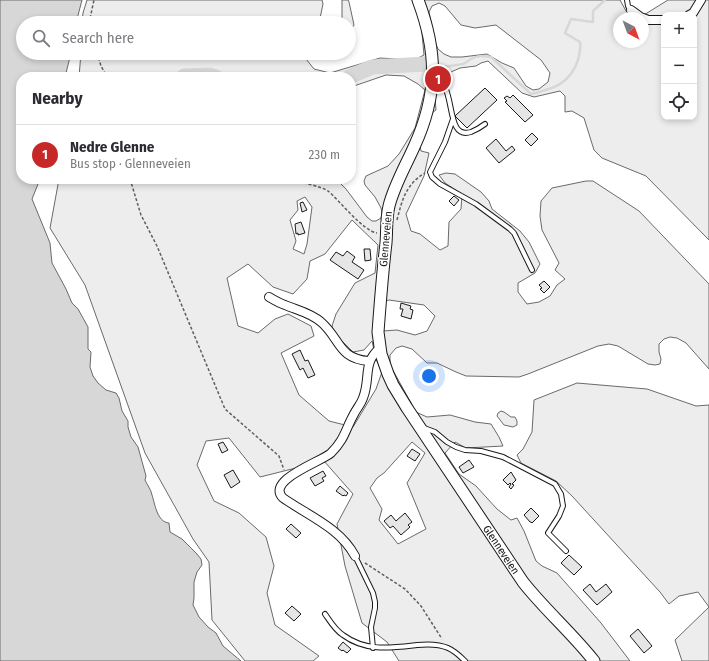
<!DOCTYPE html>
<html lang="en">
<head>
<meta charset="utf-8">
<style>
  body { margin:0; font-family:"Fira Sans Condensed",sans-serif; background:#f7f7f7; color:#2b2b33 }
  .controls { position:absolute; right:12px; top:12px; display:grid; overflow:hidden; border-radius:8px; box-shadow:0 2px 6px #0003 }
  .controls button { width:36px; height:36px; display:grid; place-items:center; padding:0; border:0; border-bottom:1px solid #e1e1e2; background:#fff; color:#2b2b33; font:20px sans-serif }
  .compass { position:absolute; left:613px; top:12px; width:36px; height:36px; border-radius:50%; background:#fff; box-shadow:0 2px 6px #0003; rotate:139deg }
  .you { position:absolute; left:429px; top:376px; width:14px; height:14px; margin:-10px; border:3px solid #fff; border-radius:50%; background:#1a73e8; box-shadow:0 0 0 6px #1a73e833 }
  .badge { display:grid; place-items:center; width:26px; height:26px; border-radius:50%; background:#c62828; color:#fff; font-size:13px; font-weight:700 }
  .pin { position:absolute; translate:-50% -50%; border:2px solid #fff; box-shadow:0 1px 4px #0006 }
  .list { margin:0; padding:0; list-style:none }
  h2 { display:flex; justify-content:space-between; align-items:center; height:52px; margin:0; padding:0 16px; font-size:17px }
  h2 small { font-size:13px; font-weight:400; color:#7c7c81 }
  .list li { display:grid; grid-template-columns:26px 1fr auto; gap:12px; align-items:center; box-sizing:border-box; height:60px; padding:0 16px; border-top:1px solid #e1e1e2 }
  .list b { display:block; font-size:15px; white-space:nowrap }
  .list p { margin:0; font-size:13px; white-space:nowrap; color:#7c7c81 }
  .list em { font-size:13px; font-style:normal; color:#7c7c81 }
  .icon { flex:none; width:22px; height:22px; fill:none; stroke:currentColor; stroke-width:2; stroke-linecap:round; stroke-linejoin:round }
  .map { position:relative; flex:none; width:709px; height:661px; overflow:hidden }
  .search { position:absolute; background:#fff; box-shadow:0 2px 6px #0003; left:16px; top:16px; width:340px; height:44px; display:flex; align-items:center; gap:10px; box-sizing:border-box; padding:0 14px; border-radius:22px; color:#7c7c81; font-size:15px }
  .panel { position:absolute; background:#fff; box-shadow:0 2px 6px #0003; left:16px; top:72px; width:340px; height:112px; border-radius:16px }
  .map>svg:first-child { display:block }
  .built { fill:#ededed; stroke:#6a6a6a; fill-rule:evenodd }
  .water { fill:#d7d7d7; stroke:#6a6a6a }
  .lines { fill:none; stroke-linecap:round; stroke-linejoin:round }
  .stream { stroke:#d7d7d7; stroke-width:2.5 }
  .river { stroke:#d7d7d7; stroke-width:15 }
  .building { fill:#e6e6e6; stroke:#1a1a1a }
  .service-casing { stroke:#1a1a1a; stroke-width:6 }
  .minor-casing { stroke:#1a1a1a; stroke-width:10 }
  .secondary-casing { stroke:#1a1a1a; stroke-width:13 }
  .path { stroke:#5f5f5f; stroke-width:1.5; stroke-dasharray:3 2; stroke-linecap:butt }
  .service { stroke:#fff; stroke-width:4 }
  .minor { stroke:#fff; stroke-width:8 }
  .secondary { stroke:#fff; stroke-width:11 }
  .labels { text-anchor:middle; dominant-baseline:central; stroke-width:3; stroke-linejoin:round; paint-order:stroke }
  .street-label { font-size:11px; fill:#1a1a1a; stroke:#fff }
</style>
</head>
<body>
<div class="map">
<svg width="709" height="661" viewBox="0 0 709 661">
  <rect width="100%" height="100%" fill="#fff"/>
  <g class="built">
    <polygon points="87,0 322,0 323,4 319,23 82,23 83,13"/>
    <polygon points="342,0 348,0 349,2 354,25 351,29 349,29 349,23 342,23"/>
    <path d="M 412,0 L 620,0 L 626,11 L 634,18 L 619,18 L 619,42 L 643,42 L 643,18 L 639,18 L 668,0 L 709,0 L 709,240 L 646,176 L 602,158 L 594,150 L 584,118 L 572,111 L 565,112 L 565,96 L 560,91 L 534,97 L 522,93 L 488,61 L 481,63 L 476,66 L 460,68 L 451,72 L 438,72 L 437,91 L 435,98 L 436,110 L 432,113 L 420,146 L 421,151 L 429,153 L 424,176 L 406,214 L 411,231 L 420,234 L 440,250 L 448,246 L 449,222 L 461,209 L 462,194 L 445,183 L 439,175 L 446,173 L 455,174 L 481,192 L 489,201 L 492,209 L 520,231 L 529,242 L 540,264 L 535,273 L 518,283 L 518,292 L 527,304 L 539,302 L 550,296 L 557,285 L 565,279 L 555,270 L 559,263 L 542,230 L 540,216 L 541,201 L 552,188 L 586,181 L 593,181 L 639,211 L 709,284 L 709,369 L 686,343 L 677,338 L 670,337 L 664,339 L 659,344 L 659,352 L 661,359 L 660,364 L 655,365 L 648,364 L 618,346 L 609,344 L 598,346 L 528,374 L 519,377 L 466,376 L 456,372 L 437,363 L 427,363 L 412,349 L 402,346 L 396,348 L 390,355 L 390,365 L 416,412 L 427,417 L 450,415 L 475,422 L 491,424 L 499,437 L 503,446 L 466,448 L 455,442 L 445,453 L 459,474 L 476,486 L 497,509 L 511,520 L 517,518 L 524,531 L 536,561 L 542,566 L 557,573 L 601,623 L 630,661 L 399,661 L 387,642 L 362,623 L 345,566 L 337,524 L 353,494 L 324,461 L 260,477 L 229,438 L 206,441 L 197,465 L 214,501 L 239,513 L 266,537 L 274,566 L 267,593 L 275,625 L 319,656 L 313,661 L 245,661 L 212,620 L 209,562 L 193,539 L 145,453 L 85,285 L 50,228 L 59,179 L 332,179 L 340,183 L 346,189 L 367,217 L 372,221 L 376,221 L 381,218 L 382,213 L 381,208 L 375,197 L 365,185 L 364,181 L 366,176 L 388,166 L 399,154 L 415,128 L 425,90 L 418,84 L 404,76 L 386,75 L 351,87 L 351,77 L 79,77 L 81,53 L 307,53 L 306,59 L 314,69 L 330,73 L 380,58 L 414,60 L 424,55 L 421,22 ZM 439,3 L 445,6 L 461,25 L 475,28 L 496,25 L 541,60 L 550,73 L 548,82 L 539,89 L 533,90 L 526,86 L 514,68 L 502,63 L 487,54 L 462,57 L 451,57 L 444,54 L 438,49 L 435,42 L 429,12 L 432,6 ZM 664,15 L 694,15 L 694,117 L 664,117 ZM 305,197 L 312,207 L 307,244 L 304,254 L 293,249 L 296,241 L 290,220 L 298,210 L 297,201 ZM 352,220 L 378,245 L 375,273 L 355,283 L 336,314 L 332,326 L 334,333 L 353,352 L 364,350 L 372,341 L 376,359 L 382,372 L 376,389 L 353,427 L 329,421 L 299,395 L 281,353 L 314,336 L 311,326 L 288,314 L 275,319 L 258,333 L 238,326 L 227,278 L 248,264 L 273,287 L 293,294 L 307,279 L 310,261 L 325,254 ZM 389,300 L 424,305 L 435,316 L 427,331 L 415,335 L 397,330 L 383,331 L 385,301 ZM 412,442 L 425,453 L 407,483 L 426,529 L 398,544 L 379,520 L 382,509 L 370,488 L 377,478 L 384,473 Z"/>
    <polygon points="577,383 647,389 696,406 709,405 709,661 682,661 675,640 709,607 698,592 679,596 669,604 660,592 572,496 556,481 521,463 517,455 523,449 532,432 534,400"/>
    <polygon points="501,411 504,412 511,417 515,417 517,421 517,425 513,427 504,425 497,416 498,413"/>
  </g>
  <path class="water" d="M 0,0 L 82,0 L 76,23 L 23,23 L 23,53 L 71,53 L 65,77 L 21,77 L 21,179 L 40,179 L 32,199 L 50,243 L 52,263 L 66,289 L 72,303 L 78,309 L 88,327 L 88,349 L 91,352 L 90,367 L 93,376 L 98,383 L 106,390 L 116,393 L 119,398 L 122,411 L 128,421 L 128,427 L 131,437 L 138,447 L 146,476 L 145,480 C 147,485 151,489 152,495 C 155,504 157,522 169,523 L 170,532 L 182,539 L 196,553 L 201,559 L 202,565 L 197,572 L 194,582 L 194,598 L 193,605 L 199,617 L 208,627 L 216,633 L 223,646 L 241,661 L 0,661 Z"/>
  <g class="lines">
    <path class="stream" d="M 440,66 C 448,67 455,65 463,64 C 466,63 469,60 471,59 C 477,55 484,56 491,57 L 531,94 C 553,89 570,84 578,60 C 580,53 581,49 580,42 L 565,33 L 571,19 L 593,22 L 593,11 L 605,0"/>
    <g class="river">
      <polyline points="183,77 184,76 210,75 216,77"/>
      <polyline points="349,77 372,67 426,64"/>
    </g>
  </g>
  <g class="building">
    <polygon points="485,88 497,100 467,128 455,116"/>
    <polygon points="513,95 533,115 525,122 505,102 507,101 504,98 507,96 510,98"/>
    <polygon points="532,133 538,139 531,146 525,140"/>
    <polygon points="496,139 506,151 512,146 515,150 499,163 486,148"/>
    <polygon points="454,196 459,200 454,206 449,201"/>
    <polygon points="303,202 307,210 302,212 300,203"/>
    <polygon points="301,222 305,233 298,235 298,233 296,234 295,224"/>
    <polygon points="364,249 370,249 371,260 365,261"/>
    <polygon points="347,251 355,257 352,262 364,270 358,279 330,260 336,252 343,256"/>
    <polygon points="544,281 550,287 544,293 540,289 542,288 539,285"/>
    <polygon points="401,303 411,306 410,309 413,310 411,319 401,316 403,309 400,309"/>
    <polygon points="300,350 305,361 308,360 315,375 308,378 303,368 300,370 292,354"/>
    <polygon points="223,442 228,450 222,453 218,444"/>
    <polygon points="412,449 420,454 415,461 407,456"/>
    <polygon points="469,460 474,467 463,473 459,467"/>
    <polygon points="233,470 240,482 231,488 224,475"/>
    <polygon points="323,471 326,476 322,478 324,481 315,486 310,478"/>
    <polygon points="511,472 516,480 512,484 514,485 511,489 509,487 511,484 510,483 508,485 503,480"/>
    <polygon points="340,486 348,493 346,496 344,495 343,496 336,491"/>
    <polygon points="531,508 539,516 532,523 531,522 530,522 524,515"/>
    <polygon points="405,513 412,522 408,525 410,527 401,535 393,526 390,528 384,521 391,515 396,521"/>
    <polygon points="291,524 301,533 296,538 286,529"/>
    <polygon points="569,555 582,567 574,575 561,563"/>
    <polygon points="590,584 596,592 606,584 612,592 597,605 583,590"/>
    <polygon points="292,606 301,614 294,621 285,613"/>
    <polygon points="638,629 652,646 644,653 630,636"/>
    <polygon points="343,642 351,649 347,653 343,650 342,651 338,648"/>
  </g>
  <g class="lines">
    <g class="service-casing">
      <g id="service">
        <polyline points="627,0 628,6 631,10"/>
        <path d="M 434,79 C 458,81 443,141 471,132 C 476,130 481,127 485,124"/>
        <polyline points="453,119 445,142 430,172 432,177 440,184 476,204 510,229 514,233 532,270"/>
        <polyline points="424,428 435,432 447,442 456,447 465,450 481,451 503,457 555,484 561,494 563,506 559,516 548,533 566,551"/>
        <polyline points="355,556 373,593 375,602 375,608 371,627 373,648"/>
        <path d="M 325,614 C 330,621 335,630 343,635 C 366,652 391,648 417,645 C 427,644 439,644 448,648 C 455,651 460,656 465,661"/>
      </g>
    </g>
    <g class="minor-casing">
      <g id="minor">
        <polyline points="631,10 642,18"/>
        <polyline points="689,15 693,13 701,0"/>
        <polyline points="643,18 648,20 664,20"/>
        <path d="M 269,297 C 274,300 279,303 285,305 C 297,310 311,313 321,322 C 340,338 338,359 369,361"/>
        <path d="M 355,556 C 340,528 309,516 283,498 C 265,480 323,461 331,453 C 345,439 345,430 354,414 C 357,408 361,404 363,398 C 371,378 362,363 380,348"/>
      </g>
    </g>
    <g class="secondary-casing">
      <g id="secondary">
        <path id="s1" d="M 418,0 C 438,53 438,95 414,147 C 405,167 394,186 389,206 C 386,218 387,231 386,243 C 383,268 381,293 379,319 L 378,332 L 381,354 L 388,374 L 393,385 L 407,408 L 523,582 C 545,610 572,633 594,661"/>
      </g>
    </g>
    <g class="path">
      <polyline points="89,23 94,0"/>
      <polyline points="97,53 101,66 107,77"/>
      <polyline points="130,179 141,215 157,246 225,409 279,456 284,470"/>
      <path d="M 289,179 C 298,182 321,186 328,191 C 340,201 363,231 377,233"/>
      <path d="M 397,220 C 402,200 406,184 425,173"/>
      <polyline points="365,563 405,589 421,606 442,639"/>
    </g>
    <use href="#service" class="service"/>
    <use href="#minor" class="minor"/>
    <use href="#secondary" class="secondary"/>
  </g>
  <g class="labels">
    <g class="street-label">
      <text transform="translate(386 239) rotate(-85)">Glenneveien</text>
      <text stroke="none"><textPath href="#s1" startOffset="595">Glenneveien</textPath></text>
    </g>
  </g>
</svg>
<div class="controls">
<button>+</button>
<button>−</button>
<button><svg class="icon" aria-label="locate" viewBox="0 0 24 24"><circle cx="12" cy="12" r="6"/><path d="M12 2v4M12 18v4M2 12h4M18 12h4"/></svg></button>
</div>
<svg class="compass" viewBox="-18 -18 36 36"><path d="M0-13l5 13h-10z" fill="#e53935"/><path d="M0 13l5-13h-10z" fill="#7c7c81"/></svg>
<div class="you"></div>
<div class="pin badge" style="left:438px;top:79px">1</div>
<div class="search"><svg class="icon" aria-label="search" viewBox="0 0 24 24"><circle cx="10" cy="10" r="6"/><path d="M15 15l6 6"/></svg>Search here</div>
<section class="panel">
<h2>Nearby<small></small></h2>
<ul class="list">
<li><span class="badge">1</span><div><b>Nedre Glenne</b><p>Bus stop · Glenneveien</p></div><em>230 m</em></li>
</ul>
</section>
</div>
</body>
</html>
